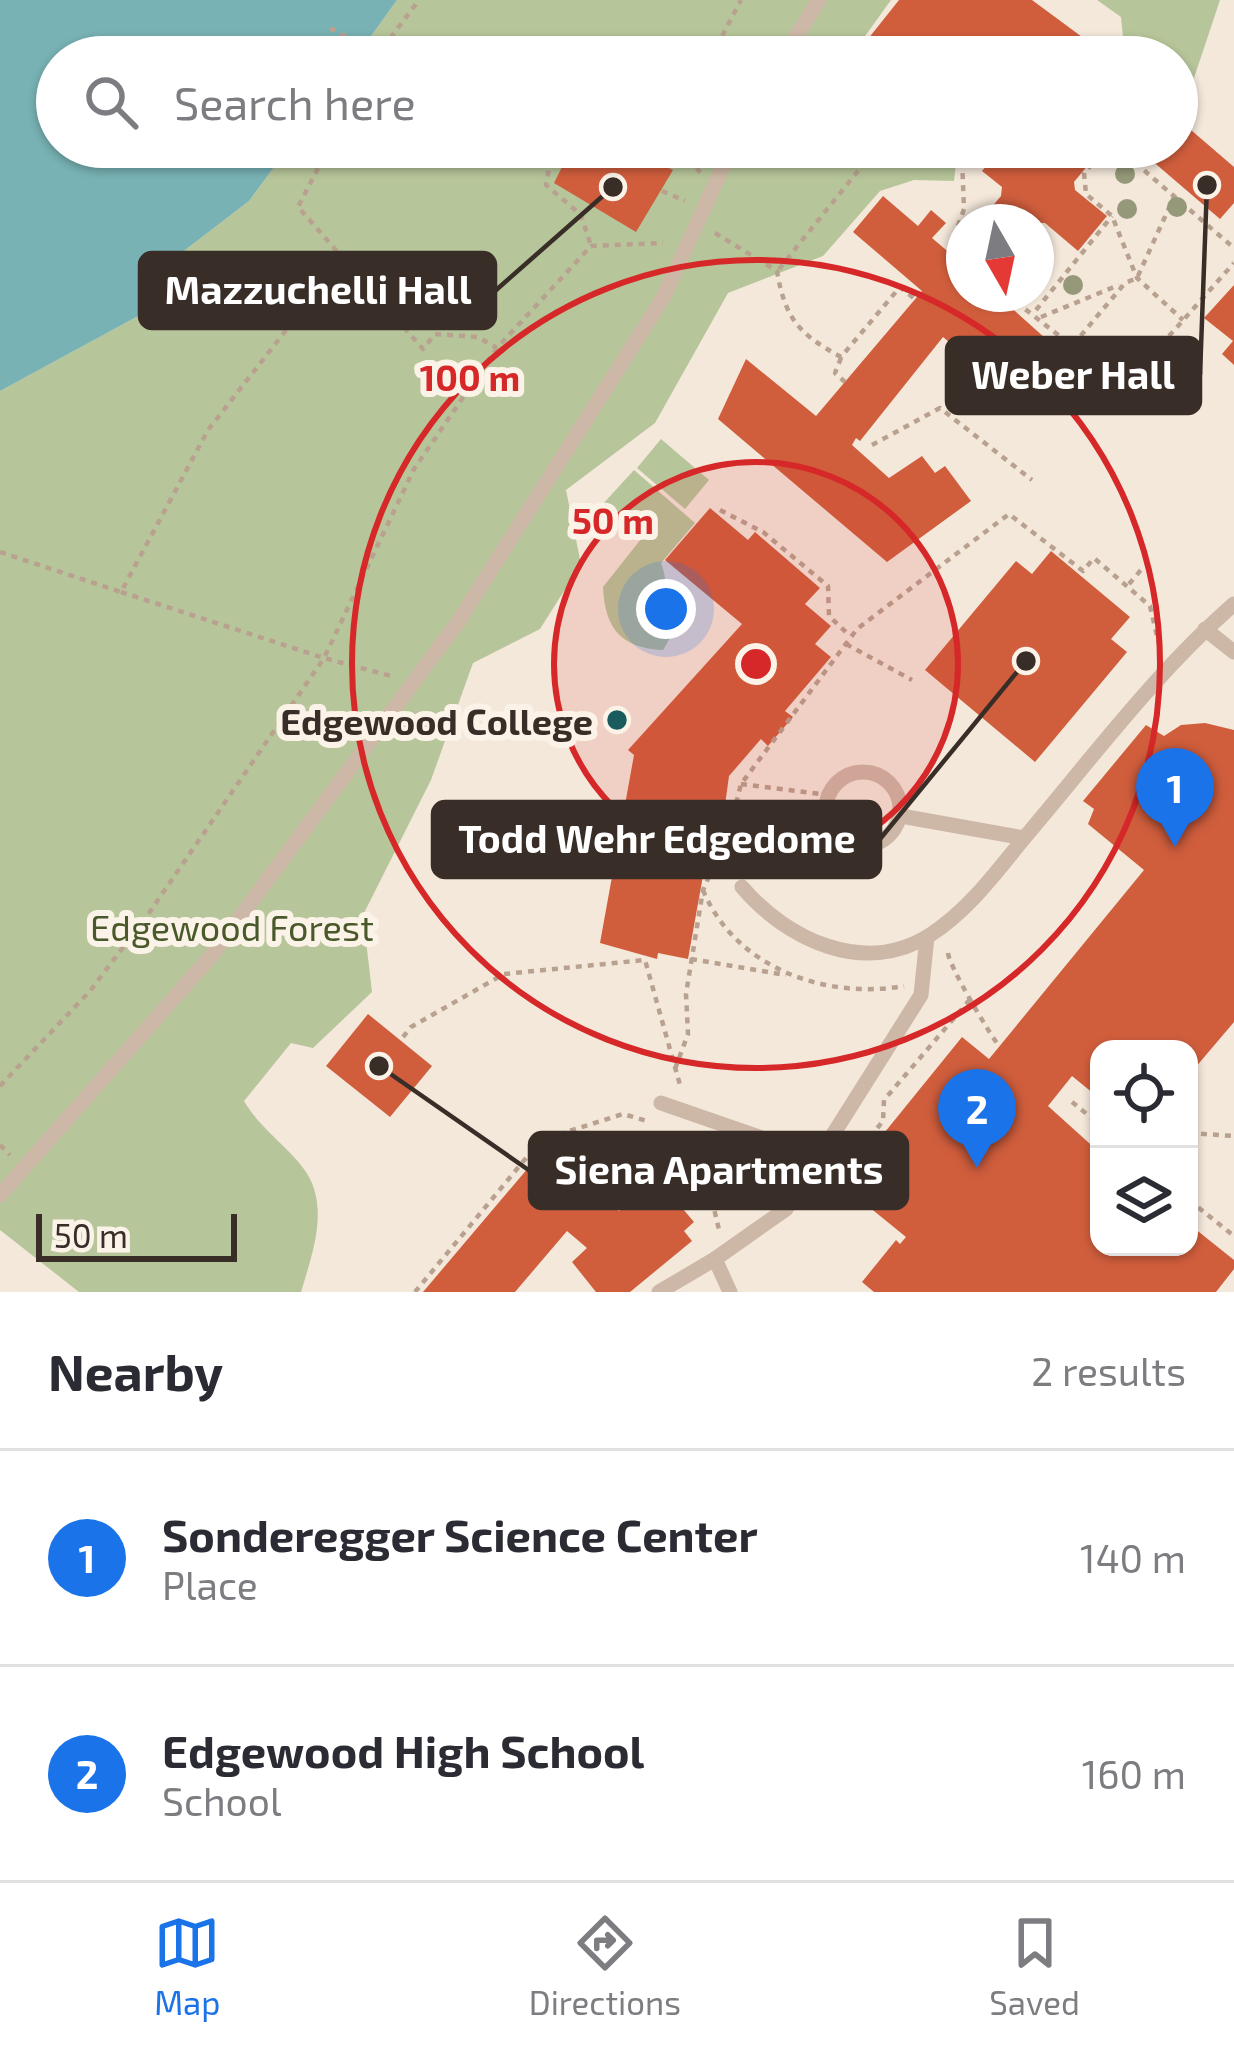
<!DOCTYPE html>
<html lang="en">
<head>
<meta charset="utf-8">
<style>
  body { margin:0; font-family:"Exo 2",sans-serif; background:#f7f7f7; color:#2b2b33 }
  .controls { position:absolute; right:36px; bottom:36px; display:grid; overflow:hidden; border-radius:24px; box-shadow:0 3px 9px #0004 }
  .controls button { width:108px; height:108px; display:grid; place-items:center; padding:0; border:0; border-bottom:3px solid #e1e1e2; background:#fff; color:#2b2b33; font:60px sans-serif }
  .compass { position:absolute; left:946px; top:204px; width:108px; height:108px; border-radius:50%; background:#fff; box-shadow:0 3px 9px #0004; rotate:171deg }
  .scale { position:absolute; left:36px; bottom:30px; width:201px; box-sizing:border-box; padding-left:12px; border:6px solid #392d28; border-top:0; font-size:33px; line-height:42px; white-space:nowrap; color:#392d28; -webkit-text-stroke:9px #fbf2e8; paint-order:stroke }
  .you { position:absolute; left:666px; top:609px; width:42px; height:42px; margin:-30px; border:9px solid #fff; border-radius:50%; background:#1a73e8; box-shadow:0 0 0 18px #1a73e833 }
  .badge { display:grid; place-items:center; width:78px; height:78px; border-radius:50%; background:#1a73e8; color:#fff; font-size:39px; font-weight:700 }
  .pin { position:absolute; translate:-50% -99px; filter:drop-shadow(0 3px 6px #0008) }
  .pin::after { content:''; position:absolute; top:63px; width:42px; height:36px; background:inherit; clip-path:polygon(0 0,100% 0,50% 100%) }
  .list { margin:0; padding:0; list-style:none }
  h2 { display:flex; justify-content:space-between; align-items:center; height:156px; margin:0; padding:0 48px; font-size:51px }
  h2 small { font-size:39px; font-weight:400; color:#7c7c81 }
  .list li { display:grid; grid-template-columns:78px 1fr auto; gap:36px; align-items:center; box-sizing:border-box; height:216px; padding:0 48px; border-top:3px solid #e1e1e2 }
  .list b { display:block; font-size:45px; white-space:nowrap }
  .list p { margin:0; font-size:39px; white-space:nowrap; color:#7c7c81 }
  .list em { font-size:39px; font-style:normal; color:#7c7c81 }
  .icon { flex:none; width:66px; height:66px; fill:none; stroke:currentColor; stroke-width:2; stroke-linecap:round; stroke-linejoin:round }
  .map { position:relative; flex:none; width:1234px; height:1292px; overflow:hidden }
  .search { position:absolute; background:#fff; box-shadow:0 3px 9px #0004; left:36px; right:36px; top:36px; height:132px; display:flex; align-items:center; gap:30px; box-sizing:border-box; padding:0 42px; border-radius:66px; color:#7c7c81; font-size:45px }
  .sheet { height:588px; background:#fff }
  nav { display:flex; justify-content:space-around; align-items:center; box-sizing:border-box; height:168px; border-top:3px solid #e1e1e2; background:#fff; font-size:33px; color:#7c7c81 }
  nav a { display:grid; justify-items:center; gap:6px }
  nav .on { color:#1a73e8 }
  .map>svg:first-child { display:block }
  .green { fill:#b7c59a }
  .water { fill:#78b2b4 }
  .building { fill:#d05e3d }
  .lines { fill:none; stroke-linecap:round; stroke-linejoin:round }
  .path { stroke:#b9a190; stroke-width:4.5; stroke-dasharray:6 6; stroke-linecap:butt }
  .service { stroke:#cdb7a6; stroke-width:15 }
  .tree { fill:#969979 }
  .ring { fill:none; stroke:#d62828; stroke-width:6 }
  .poi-dot { fill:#195b5e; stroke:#fbf2e8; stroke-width:4.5 }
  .labels { text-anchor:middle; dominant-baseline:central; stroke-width:12; stroke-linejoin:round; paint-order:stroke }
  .poi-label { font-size:36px; font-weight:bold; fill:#392d28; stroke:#fbf2e8; text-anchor:end }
  .park-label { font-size:36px; fill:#495929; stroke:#fbf2e8 }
  .centre { fill:#d62828; stroke:#fbf2e8; stroke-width:6 }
  .ring-label { font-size:36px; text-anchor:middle; font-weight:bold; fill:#d62828; stroke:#fbf2e8; stroke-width:12; stroke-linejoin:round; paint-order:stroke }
  .leader { fill:none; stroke:#392d28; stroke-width:4.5 }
  .callout-dot { fill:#392d28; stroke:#fbf2e8; stroke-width:4.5 }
  .callout { fill:#392d28; stroke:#392d28; stroke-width:4.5 }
  .callout-label { font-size:39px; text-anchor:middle; font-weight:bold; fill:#fff }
</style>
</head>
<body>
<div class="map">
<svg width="1234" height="1292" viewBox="0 0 1234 1292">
  <rect width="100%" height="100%" fill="#f4e8db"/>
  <g class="green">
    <polygon points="397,0 891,0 855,50 863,57 356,57"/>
    <polygon points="1097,0 1220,0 1194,78 1177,92 1177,57 1125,57 1121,17"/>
    <path d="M 289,147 L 958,147 L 954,181 L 914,180 L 880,191 L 823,256 L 728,293 L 655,423 L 566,490 L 581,564 L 540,629 L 473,663 L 431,780 L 363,915 L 372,992 L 313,1048 L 291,1043 L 244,1101 C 261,1131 300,1155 311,1181 C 327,1216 311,1258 301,1292 L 79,1292 L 0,1230 L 0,391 L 153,308 L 176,257 L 249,201 Z"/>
    <polygon points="661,439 709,480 685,509 637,468"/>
    <path d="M 634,470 L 695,523 L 661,563 C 670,587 664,608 674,631 L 663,650 C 621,648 605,629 603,587 L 641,539 L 601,506 Z"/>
  </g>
  <polygon class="water" points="0,0 397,0 356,57 57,57 57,147 289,147 249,201 176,257 153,308 0,391"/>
  <g class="building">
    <polygon points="899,0 1032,0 1097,48 1090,57 980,57 957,42 946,57 871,57 860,49"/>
    <polygon points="1177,118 1234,167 1234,203 1220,219 1136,147 1177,147"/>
    <polygon points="572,147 658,147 652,160 673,170 636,232 554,183"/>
    <polygon points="1002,147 1025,147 1033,153 1044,147 1103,147 1074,182 1075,190 1107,216 1078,251 1045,223 979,222 1001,196 1002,187 982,171"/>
    <polygon points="883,196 918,226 931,210 946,223 932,238 952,255 964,240 964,294 996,294 1084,373 1060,402 1036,382 1017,399 943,337 860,441 856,438 852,445 889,478 922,456 935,473 945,466 971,501 887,562 718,419 746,359 816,416 922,291 853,232"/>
    <polygon points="1234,285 1234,365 1222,354 1233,341 1204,318"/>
    <polygon points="710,508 748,540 755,532 820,588 805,604 831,626 815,644 831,657 785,711 793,717 768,746 761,739 729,776 722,827 712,826 688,959 658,953 657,959 600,943 634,755 628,750 742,624 665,560"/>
    <polygon points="1051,551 1130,617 1111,639 1127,652 1035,762 925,670 1016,561 1032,574"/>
    <polygon points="1205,723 1234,730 1234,1022 1189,1075 1189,1049 1099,1049 1099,1098 1072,1076 1048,1106 1099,1152 1099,1247 1189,1247 1189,1224 1234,1260 1234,1269 1216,1292 874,1292 862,1282 896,1240 900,1244 906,1237 842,1185 962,1037 989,1059 1144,870 1088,824 1094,809 1083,801 1146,725 1164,736 1181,725"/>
    <polygon points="368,1014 432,1066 390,1117 326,1066"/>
    <polygon points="545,1148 619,1211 655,1176 694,1222 684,1231 692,1241 630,1292 596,1292 572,1262 587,1248 567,1231 515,1292 423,1292"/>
  </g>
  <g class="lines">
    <g class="path">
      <polyline points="330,28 384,57"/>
      <polyline points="376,57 419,0"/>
      <polyline points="603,57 620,43 646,57"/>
      <polyline points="711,57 741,0"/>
      <polyline points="329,147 298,207 423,349 435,334 478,337 497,348"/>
      <polyline points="553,147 546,185 581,215 591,246"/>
      <polyline points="685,147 700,173"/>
      <polyline points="1117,147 1234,248"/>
      <polyline points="1092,164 1084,173 1086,194 1112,216 1137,278 1183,320"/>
      <polyline points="662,191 685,201"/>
      <path d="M 715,233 L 777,271 C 785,319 799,334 841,357 L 900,287 L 915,299"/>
      <polyline points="959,247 953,240 964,209 962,159 971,147"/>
      <polyline points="779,269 874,151 962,159"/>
      <polyline points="1016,302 1117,381"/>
      <polyline points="1036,310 1112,216"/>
      <polyline points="1041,317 1119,285"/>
      <polyline points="1073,345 1125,283 1137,278 1174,197"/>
      <polyline points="841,358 835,373 845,382"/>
      <polyline points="1145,363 1234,263"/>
      <polyline points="872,445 940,408 1032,480"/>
      <polyline points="720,510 763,532 828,586 829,616 850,636"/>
      <polyline points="0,552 121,592 208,430 294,320 349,267"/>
      <polyline points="1129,584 1141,570"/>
      <polyline points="121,592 324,658 414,469 497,348 591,246 663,243"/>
      <polyline points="846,644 912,680"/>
      <polyline points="741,784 829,795"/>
      <path d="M 703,890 C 735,968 826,1000 904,986"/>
      <path d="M 948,953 C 949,966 989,1033 999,1046"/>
      <polyline points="691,959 786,975"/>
      <polyline points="403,1037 411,1027 504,974 645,960 680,1085"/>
      <polyline points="675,1069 688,1034 686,994 703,890 729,832 741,784 857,629 1009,514 1083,571 1094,558 1150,606 1160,649"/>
      <polyline points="0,1086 90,991 149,913 324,658 391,676"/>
      <polyline points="1072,1102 1099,1124"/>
      <polyline points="1189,1133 1234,1136"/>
      <polyline points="698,1141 720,1234"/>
      <polyline points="0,1145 10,1155"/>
      <polyline points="832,1184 883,1121 884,1100 973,996"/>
      <polyline points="1189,1200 1234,1236"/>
      <polyline points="415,1292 541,1140 623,1114 647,1121"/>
    </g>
    <g class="service">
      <polyline points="783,57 819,0"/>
      <polyline points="1205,629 1234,652"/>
      <circle cx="863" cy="809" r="37"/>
      <polyline points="901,816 1024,838"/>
      <path d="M 742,887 C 786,939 864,977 930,935 C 969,910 996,872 1025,837 C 1092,758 1156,672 1234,604"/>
      <polyline points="661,1103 779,1144 813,1167"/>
      <polyline points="0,1195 212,955 458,622 663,298 732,147"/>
      <polyline points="659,1292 715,1259"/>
      <polyline points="730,1292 715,1259 786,1209 921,995 927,937"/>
    </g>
  </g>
  <g class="tree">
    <circle cx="1125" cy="174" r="10"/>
    <circle cx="1177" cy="207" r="10"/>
    <circle cx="1127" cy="209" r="10"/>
    <circle cx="1073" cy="285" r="10"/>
  </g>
  <circle cx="756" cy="664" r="202" fill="#d62828" fill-opacity=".12"/>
  <g class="ring">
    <circle cx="756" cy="664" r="202"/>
    <circle cx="756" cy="664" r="404"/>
  </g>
  <circle class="poi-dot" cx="617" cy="720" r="12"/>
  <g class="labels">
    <g class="poi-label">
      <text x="593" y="720">Edgewood College</text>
    </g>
    <g class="park-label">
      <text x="232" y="926">Edgewood Forest</text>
    </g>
  </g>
  <circle cx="756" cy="664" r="18" class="centre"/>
  <g class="ring-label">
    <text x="470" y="391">100 m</text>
    <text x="613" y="534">50 m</text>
  </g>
  <path class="leader" d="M613 187L495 291M1207 185L1200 375M1026 661L880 839M379 1066L530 1171"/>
  <g class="callout-dot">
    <circle cx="613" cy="187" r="12"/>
    <circle cx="1207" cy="185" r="12"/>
    <circle cx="1026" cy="661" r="12"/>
    <circle cx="379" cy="1066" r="12"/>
  </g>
  <g class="callout">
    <rect x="140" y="253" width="355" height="75" rx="12"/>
    <rect x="947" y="338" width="253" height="75" rx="12"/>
    <rect x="433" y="802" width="447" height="75" rx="12"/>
    <rect x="530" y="1133" width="377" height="75" rx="12"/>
  </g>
  <g class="callout-label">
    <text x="318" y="304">Mazzuchelli Hall</text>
    <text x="1073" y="389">Weber Hall</text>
    <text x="657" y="853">Todd Wehr Edgedome</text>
    <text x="719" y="1184">Siena Apartments</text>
  </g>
</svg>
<div class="controls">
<button><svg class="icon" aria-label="locate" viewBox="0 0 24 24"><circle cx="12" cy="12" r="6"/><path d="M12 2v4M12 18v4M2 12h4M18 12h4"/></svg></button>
<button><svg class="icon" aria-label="layers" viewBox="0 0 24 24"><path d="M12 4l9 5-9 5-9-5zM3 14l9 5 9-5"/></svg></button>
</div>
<svg class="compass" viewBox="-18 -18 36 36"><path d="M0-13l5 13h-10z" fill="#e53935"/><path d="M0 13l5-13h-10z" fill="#7c7c81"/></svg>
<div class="scale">50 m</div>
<div class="you"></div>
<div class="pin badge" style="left:1175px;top:847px">1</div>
<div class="pin badge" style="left:977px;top:1168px">2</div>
<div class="search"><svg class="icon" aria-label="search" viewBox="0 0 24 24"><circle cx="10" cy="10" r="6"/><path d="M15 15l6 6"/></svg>Search here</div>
</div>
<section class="sheet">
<h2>Nearby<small>2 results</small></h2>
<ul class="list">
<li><span class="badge">1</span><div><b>Sonderegger Science Center</b><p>Place</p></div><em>140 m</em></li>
<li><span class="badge">2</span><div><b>Edgewood High School</b><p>School</p></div><em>160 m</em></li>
</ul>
</section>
<nav>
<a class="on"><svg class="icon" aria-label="map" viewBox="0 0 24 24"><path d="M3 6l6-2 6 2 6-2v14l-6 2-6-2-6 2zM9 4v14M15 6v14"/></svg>Map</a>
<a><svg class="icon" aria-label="directions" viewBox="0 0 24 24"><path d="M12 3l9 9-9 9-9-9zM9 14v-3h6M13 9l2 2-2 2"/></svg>Directions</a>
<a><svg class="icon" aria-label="saved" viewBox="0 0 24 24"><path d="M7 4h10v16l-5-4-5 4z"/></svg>Saved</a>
</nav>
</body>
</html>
